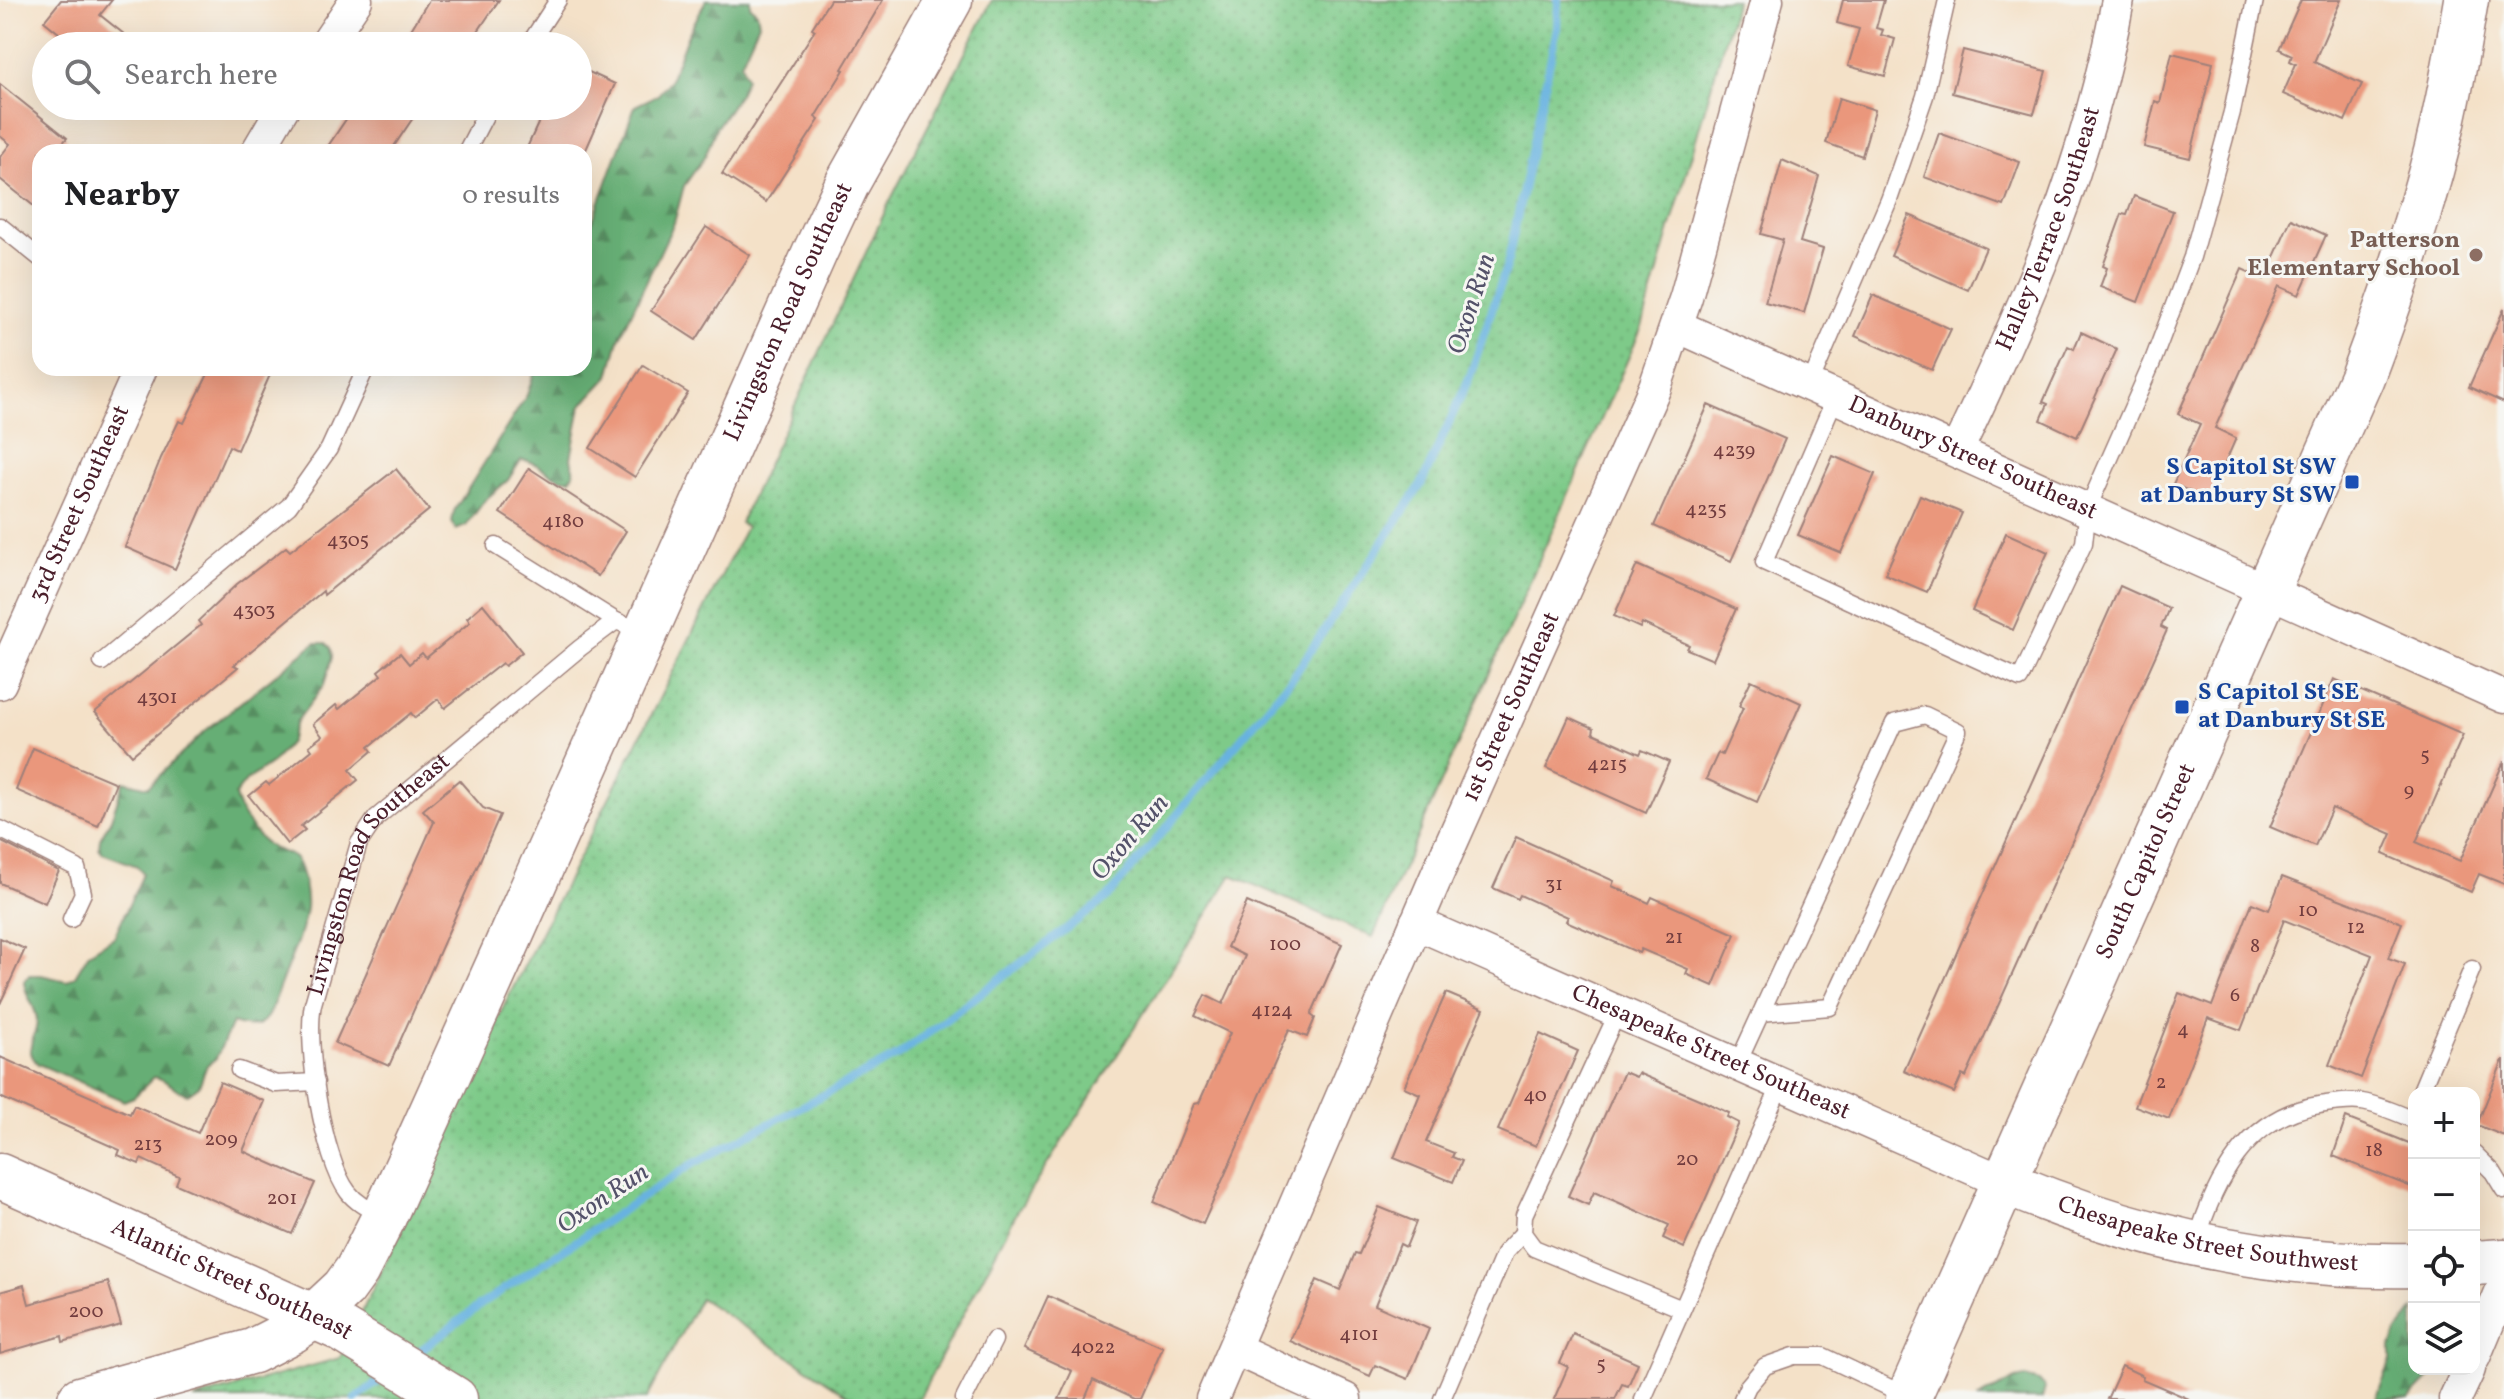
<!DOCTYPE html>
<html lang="en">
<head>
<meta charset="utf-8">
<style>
  body { margin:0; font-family:Vollkorn,serif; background:#f2f2f2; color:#202124 }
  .controls { position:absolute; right:24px; bottom:24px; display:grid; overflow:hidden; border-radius:16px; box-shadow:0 8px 32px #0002 }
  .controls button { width:72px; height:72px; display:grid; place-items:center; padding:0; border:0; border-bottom:2px solid #e0e0e0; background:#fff; color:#202124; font:40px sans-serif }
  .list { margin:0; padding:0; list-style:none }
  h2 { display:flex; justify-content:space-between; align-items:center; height:104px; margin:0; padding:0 32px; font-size:34px }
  h2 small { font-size:26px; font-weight:400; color:#757577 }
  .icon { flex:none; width:44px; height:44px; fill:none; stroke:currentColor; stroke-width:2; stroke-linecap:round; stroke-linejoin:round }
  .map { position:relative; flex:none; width:2504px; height:1399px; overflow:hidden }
  .search { position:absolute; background:#fff; box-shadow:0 8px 32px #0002; left:32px; top:32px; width:560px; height:88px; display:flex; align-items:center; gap:20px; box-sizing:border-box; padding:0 28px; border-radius:44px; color:#757577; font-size:30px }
  .panel { position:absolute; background:#fff; box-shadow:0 8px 32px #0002; left:32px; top:144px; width:560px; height:232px; border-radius:24px }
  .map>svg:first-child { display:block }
  .forest { fill:url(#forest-firs); stroke:#586650; stroke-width:2 }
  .park { fill:url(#park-dots); stroke:#64745a; stroke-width:2 }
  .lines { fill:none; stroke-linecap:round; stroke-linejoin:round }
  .stream { stroke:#68b2e0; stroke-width:8 }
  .building { fill:#ea977c }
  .lane-casing { stroke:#9f807a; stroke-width:19 }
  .street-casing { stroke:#9f807a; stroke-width:35 }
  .secondary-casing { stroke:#9f807a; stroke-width:47 }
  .primary-casing { stroke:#9f807a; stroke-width:47 }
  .lane { stroke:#fff; stroke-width:16 }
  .street { stroke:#fff; stroke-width:32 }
  .secondary { stroke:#fff; stroke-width:44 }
  .primary { stroke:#fff; stroke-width:44 }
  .education-dot { fill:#8d6e63; stroke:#f6f6f2; stroke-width:3 }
  .transit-dot { fill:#1a4fb4; stroke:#f6f6f2; stroke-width:3 }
  .labels { text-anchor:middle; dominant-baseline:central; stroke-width:6; stroke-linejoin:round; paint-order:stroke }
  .number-label { font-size:20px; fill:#723d3f }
  .street-label { font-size:24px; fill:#4a1f2b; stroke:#f6f6f2 }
  .education-label { font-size:24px; font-weight:bold; fill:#785e54; stroke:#f6f6f2; text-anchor:end }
  .transit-label { font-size:24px; font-weight:bold; fill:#164399; stroke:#f6f6f2; text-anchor:end }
  .water-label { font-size:26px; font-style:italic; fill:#54526a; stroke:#f6f6f2 }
</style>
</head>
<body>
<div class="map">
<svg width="2504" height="1399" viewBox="0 0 2504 1399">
  <defs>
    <pattern id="forest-firs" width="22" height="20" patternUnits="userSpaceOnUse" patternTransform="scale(2)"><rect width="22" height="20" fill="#66ae75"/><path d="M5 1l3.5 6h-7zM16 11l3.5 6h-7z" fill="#568d60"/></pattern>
    <pattern id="park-dots" width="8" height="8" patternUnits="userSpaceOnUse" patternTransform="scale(2)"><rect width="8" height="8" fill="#7eca89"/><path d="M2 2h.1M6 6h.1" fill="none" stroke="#6ead76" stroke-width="1.8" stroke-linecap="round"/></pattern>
  </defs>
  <rect width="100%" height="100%" fill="#f6f6f2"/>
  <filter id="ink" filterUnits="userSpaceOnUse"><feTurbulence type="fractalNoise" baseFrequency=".0125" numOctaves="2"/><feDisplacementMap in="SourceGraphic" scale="16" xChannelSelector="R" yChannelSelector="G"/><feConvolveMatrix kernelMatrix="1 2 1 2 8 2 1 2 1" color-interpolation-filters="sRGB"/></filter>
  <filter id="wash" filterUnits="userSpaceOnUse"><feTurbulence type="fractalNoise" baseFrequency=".006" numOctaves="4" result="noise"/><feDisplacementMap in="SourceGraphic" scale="32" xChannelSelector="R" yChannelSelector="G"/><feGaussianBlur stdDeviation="1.8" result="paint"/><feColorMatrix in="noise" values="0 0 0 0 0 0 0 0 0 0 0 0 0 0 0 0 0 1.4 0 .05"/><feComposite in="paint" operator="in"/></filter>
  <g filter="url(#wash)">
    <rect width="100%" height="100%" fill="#f4e1c8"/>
    <g class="forest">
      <path d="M 706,0 L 750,0 L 750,6 L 757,12 L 759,23 L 741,63 L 746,78 L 739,94 L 716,128 L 705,156 L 684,186 L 674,223 L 619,339 L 609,376 L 581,406 L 571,458 L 574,474 L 570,479 C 552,481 539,460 521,460 L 508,480 L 485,500 L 466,526 L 456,530 L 452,522 L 454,511 L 527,395 L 536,368 L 584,368 L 584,244 L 635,106 L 658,95 L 670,80 L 686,39 Z"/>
      <path d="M 315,643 L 326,643 L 331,648 L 332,657 L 324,685 L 297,721 L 290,742 L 273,762 L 246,781 L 235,795 C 237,811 259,842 274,849 C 282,852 290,853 296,860 C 303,870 307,896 306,908 C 301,941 284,971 274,1002 C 266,1026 255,1031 232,1023 L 216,1058 L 207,1065 L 199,1086 L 188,1094 C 175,1092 167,1078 154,1077 L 134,1097 L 124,1101 L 38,1064 C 22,1048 37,1038 37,1020 C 36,1005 24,995 24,981 L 30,975 L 41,975 L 67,981 L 75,976 L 89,953 L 114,937 L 141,879 L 143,873 L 137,866 L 102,853 L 99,848 L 100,839 L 111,819 L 124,781 L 148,787 L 205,731 Z"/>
      <polygon points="2414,1309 2414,1369 2439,1369 2409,1399 2376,1399 2391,1360 2391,1347 2396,1334"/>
      <polygon points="2025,1377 2039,1381 2045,1388 2042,1399 1977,1399 2016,1379"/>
    </g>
    <polygon class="park" points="992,0 1736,0 1642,327 1373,937 1232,875 1017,1212 919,1399 854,1399 700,1298 647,1399 194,1399 340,1358 418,1194 463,1087 746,527 740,523 889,203"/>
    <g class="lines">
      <g class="stream">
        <polyline points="410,1358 483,1303 689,1166 899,1055 1107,898 1293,677 1421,485 1470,376 1508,261 1557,28 1558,0"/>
        <polyline points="355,1399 390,1373"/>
      </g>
    </g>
    <g id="blocks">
      <g class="building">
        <polygon points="61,0 112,0 100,15 139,46 75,46 44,21"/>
        <polygon points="429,0 499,0 468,46 401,46"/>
        <polygon points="830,0 883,0 842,69 844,70 815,117 819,120 766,202 722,174 815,30 812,28"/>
        <polygon points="1843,0 1884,0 1876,28 1883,30 1881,35 1895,39 1885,76 1848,66 1859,29 1837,23"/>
        <polygon points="2301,0 2341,0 2314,62 2362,84 2345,121 2283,94 2296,64 2290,61 2292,55 2279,49"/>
        <polygon points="1963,50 2046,71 2034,114 1952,93"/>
        <polygon points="2172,53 2213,63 2190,158 2144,147 2155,101 2160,103"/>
        <polygon points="578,67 615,84 585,152 525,152 546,106 578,106"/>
        <polygon points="0,84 67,138 55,152 40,152 40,211 0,179 0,157 10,144 0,136"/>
        <polygon points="1839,98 1875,110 1862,156 1826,143"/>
        <polygon points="355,106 421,106 390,152 324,152"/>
        <polygon points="1939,133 2020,162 2004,206 1924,177"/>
        <polygon points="1782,160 1819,176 1800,242 1823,249 1804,313 1765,302 1783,240 1761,234"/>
        <polygon points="2134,196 2173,211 2138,302 2100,287 2107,268 2103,266 2122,214 2127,215"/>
        <polygon points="1909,215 1986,248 1968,290 1891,256"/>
        <polygon points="2291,219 2326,235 2299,295 2279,286 2215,428 2236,438 2209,500 2173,484 2200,424 2178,414 2242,269 2264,279"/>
        <polygon points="706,227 750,255 696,340 651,311"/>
        <polygon points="1873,295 1951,329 1932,370 1855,336"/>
        <polygon points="2504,309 2504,403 2469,387"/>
        <polygon points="2081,332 2117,349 2077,437 2041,420 2048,404 2043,402 2068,346 2074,349"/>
        <polygon points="643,365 688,393 635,477 590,448"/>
        <polygon points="211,368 273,368 237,450 229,446 175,569 125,547 161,458 179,421 184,423"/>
        <polygon points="1708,405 1785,439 1731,561 1654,526"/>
        <polygon points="1833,456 1875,474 1841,553 1798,535"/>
        <polygon points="529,468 626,531 598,576 500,513"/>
        <polygon points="396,469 429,510 324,595 323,591 234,665 238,667 132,755 95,712 201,625 198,621 237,584 286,547 290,551"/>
        <polygon points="1920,495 1962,513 1927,592 1885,574"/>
        <polygon points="2006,533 2048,552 2013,630 1972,611"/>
        <polygon points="1637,565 1736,609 1713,660 1687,649 1689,645 1642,623 1640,628 1614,616"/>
        <polygon points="2120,586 2169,608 2161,627 2167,630 1966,1077 1962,1075 1954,1093 1904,1071"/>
        <polygon points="483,604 522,652 505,666 502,663 445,708 438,699 415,718 411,713 369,747 372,751 350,770 358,780 301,826 305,830 287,844 249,796 266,782 269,785 312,750 309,746 322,736 313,724 336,705 339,709 381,675 378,671 400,653 409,664 422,653 426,658 470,622 467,618"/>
        <polygon points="2334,679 2463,735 2416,842 2460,861 2504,761 2504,884 2479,874 2471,892 2383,854 2392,834 2332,808 2315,846 2270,827"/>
        <polygon points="1751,680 1801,703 1757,802 1706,779 1718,753 1722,755 1743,708 1739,706"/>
        <polygon points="1569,717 1594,728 1593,733 1640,754 1642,750 1669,762 1646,813 1546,768"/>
        <polygon points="33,748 116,783 98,826 16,790"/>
        <polygon points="459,780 483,808 500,815 389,1066 335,1043 434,822 423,810"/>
        <polygon points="1516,837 1614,881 1612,886 1649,903 1652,897 1735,934 1713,986 1686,974 1688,969 1641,949 1639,953 1566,921 1568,917 1520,895 1518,899 1493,888"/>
        <polygon points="0,841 59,871 45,903 0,883"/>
        <polygon points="2282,877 2402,923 2388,958 2405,964 2361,1078 2329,1065 2372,955 2284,920 2241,1030 2208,1018 2169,1119 2135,1106 2179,993 2212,1006 2252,903 2269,910"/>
        <polygon points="1247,902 1342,944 1311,1015 1315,1018 1307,1037 1289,1030 1203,1224 1154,1202 1194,1104 1199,1103 1230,1033 1195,1016 1205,995 1223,1004 1245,956 1227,947"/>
        <polygon points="0,938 25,949 0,1004"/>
        <polygon points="1446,993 1484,1009 1426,1142 1454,1153 1452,1157 1462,1161 1453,1182 1394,1158 1420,1094 1404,1087"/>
        <polygon points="1540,1034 1578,1051 1536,1146 1498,1130"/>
        <polygon points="0,1057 130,1114 134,1105 198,1133 220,1082 264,1101 243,1151 315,1183 292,1234 176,1184 179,1176 141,1159 139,1164 118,1155 120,1150 0,1097"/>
        <polygon points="2503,1060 2504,1060 2504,1136 2477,1125"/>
        <polygon points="1624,1072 1636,1077 1638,1073 1701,1100 1729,1113 1727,1117 1739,1123 1684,1248 1663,1238 1669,1225 1615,1201 1594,1192 1588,1205 1568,1196"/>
        <polygon points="2346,1118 2414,1145 2414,1188 2333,1156"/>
        <polygon points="1379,1207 1416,1222 1406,1247 1400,1244 1375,1305 1429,1329 1408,1379 1375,1365 1370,1376 1290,1341 1317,1280 1340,1290 1355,1253 1359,1254"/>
        <polygon points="108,1282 121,1325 63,1342 62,1336 0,1354 0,1292 24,1285 29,1304"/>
        <polygon points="1048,1296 1163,1347 1140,1399 1134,1399 1093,1380 1085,1399 1059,1399 1072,1371 1024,1349"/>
        <polygon points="1573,1334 1638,1363 1628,1386 1622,1384 1615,1399 1554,1399 1568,1367 1560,1363"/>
        <polygon points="2122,1366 2143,1376 2142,1379 2189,1399 2107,1399"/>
      </g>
    </g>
  </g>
  <g filter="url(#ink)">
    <use href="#blocks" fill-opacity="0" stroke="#9f807a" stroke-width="2"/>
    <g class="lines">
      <g class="lane-casing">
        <g id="lane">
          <polyline points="528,46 558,0"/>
          <polyline points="466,152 490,106"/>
          <polyline points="0,226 40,258"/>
          <polyline points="1810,384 1889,200 1925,96 1947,0"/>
          <polyline points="1836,396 1764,562 2020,679 2084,543 2088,508 2152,363 2192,257 2232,112 2255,0"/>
          <polyline points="496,546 616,621"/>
          <polyline points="102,662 289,506 329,449 366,368"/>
          <polyline points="0,829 77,868 83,893 71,919"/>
          <polyline points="1618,1012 1524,1215 1523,1233 1534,1248 1682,1309"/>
          <polyline points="1737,1065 1894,723 1925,715 1958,731 1830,1007 1761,1013"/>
          <polyline points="239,1070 276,1084 316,1082"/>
          <polyline points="2420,1093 2472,969"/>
          <polyline points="2474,1153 2493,1172 2504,1190"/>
          <path id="s1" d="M 384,1217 C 371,1210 357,1204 348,1192 C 323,1160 305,1044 313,1004 L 359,843 L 376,818 L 580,648 L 616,621 L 644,632"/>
          <path d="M 2196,1243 C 2214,1181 2247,1116 2319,1105 C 2332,1103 2348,1100 2362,1102 C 2380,1105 2397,1113 2414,1120"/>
          <polyline points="964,1399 994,1340"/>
          <polyline points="1442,1399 1505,1252 1523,1233"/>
          <polyline points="1643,1399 1781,1084"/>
          <polyline points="1742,1399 1748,1386 1765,1366 1794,1356 1823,1356 1907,1396"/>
        </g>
      </g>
      <g class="street-casing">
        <g id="street">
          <polyline points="325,46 356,0"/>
          <polyline points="257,152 284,106"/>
          <path id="s2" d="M 1677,326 L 2504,697"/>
          <path id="s3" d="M 1957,450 C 2029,300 2088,165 2118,0"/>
          <path id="s4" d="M 0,683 L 141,368"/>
          <path id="s5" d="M 1416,923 L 2006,1183"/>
          <polyline points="1235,1349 1345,1399"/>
          <polyline points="2474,1357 2504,1285"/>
          <path id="s6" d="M 1212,1399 L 1437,875 L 1655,387 L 1686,297 L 1767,0"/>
          <polyline points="2455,1399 2469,1369"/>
        </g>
      </g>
      <g class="secondary-casing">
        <g id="secondary">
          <path id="s7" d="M 0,1176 L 339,1328 L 455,1399"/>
          <path id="s8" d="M 2006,1183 C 2135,1238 2273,1268 2414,1265"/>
          <polyline points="2474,1263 2504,1261"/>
          <path id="s9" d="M 80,1399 L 253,1351 L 292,1331 L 314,1316 L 344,1288 L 357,1270 L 384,1217 L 505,949 L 816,250 L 848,182 L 950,0"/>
        </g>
      </g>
      <g class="primary-casing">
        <g id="primary">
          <path id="s10" d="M 1908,1399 L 2362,377 C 2385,316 2407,255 2425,192 C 2444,129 2455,64 2466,0"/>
        </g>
      </g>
      <use href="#lane" class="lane"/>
      <use href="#street" class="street"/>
      <use href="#secondary" class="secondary"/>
      <use href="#primary" class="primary"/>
    </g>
  </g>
  <circle class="education-dot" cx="2476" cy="255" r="8"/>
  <g class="transit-dot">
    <rect x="2344" y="474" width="16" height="16" rx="4"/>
    <rect x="2174" y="699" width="16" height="16" rx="4"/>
  </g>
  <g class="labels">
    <g class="number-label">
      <text x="1734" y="451">4239</text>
      <text x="1706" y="510">4235</text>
      <text x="563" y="522">4180</text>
      <text x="348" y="541">4305</text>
      <text x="254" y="611">4303</text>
      <text x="157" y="698">4301</text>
      <text x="2425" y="756">5</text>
      <text x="1607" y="765">4215</text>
      <text x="2409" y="791">9</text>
      <text x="1554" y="885">31</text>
      <text x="2308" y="911">10</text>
      <text x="2356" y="928">12</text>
      <text x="1674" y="938">21</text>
      <text x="1285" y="945">100</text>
      <text x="2255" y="947">8</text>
      <text x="2235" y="996">6</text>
      <text x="1272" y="1011">4124</text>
      <text x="2183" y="1030">4</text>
      <text x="2161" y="1083">2</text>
      <text x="1535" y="1096">40</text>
      <text x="221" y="1140">209</text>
      <text x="148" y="1145">213</text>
      <text x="2374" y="1151">18</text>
      <text x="1687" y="1160">20</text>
      <text x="282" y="1199">201</text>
      <text x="86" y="1312">200</text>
      <text x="1359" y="1335">4101</text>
      <text x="1093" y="1348">4022</text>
      <text x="1601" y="1365">5</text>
    </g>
    <g class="street-label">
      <text stroke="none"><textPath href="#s3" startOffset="240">Halley Terrace Southeast</textPath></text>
      <text stroke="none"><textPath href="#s9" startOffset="1364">Livingston Road Southeast</textPath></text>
      <text stroke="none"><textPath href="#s2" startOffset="324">Danbury Street Southeast</textPath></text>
      <text stroke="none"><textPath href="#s4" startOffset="196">3rd Street Southeast</textPath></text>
      <text stroke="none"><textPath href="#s6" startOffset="754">1st Street Southeast</textPath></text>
      <text stroke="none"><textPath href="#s10" startOffset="588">South Capitol Street</textPath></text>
      <text stroke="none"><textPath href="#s1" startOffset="388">Livingston Road Southeast</textPath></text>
      <text stroke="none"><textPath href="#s5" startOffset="322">Chesapeake Street Southeast</textPath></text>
      <text stroke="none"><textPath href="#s8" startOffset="210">Chesapeake Street Southwest</textPath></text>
      <text stroke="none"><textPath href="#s7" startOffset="254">Atlantic Street Southeast</textPath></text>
    </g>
    <g class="education-label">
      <text x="2460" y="241">Patterson<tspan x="2460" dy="28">Elementary School</tspan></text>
    </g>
    <g class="transit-label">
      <text x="2336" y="468">S Capitol St SW<tspan x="2336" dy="28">at Danbury St SW</tspan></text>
      <text x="2198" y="693" text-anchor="start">S Capitol St SE<tspan x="2198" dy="28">at Danbury St SE</tspan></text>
    </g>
    <g class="water-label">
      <text transform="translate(1472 304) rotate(-72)">Oxon Run</text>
      <text transform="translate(1130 838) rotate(-49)">Oxon Run</text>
      <text transform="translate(603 1199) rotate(-34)">Oxon Run</text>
    </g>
  </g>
</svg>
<div class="controls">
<button>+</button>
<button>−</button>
<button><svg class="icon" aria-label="locate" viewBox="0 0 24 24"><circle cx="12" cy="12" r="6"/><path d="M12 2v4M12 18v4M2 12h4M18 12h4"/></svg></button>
<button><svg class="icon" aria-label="layers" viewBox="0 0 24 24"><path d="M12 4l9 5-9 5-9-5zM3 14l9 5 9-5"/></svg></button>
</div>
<div class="search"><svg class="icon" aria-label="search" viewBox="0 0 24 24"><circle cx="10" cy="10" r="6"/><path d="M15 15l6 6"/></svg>Search here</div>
<section class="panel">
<h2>Nearby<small>0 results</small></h2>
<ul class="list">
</ul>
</section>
</div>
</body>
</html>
